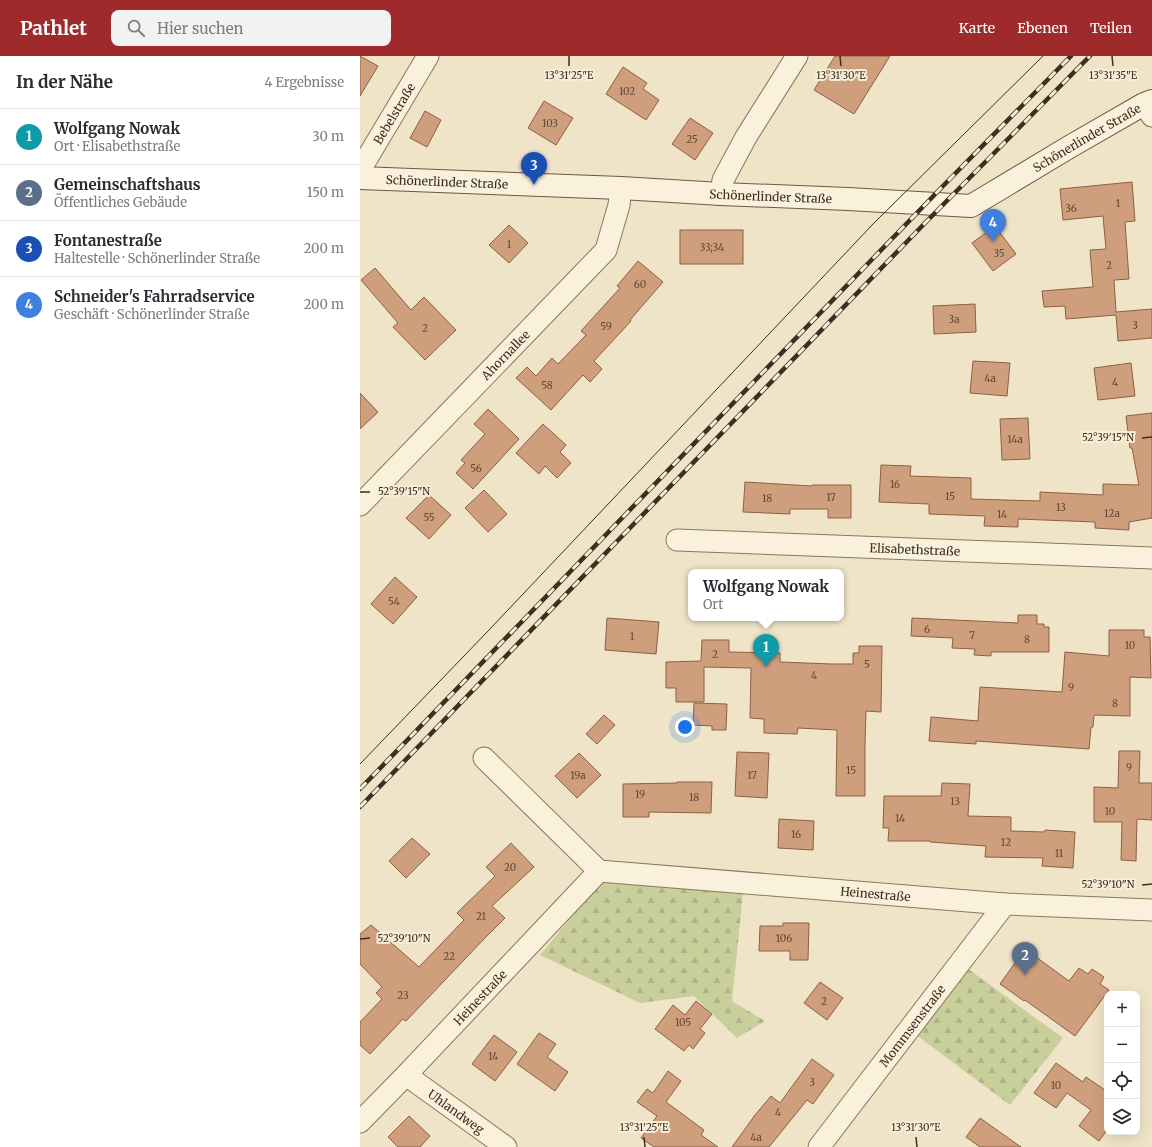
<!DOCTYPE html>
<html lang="de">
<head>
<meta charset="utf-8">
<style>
  body { margin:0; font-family:Merriweather,serif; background:#f2f2f3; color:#2b2b33 }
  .controls { position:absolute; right:12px; bottom:12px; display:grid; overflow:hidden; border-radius:8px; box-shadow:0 4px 16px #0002 }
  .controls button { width:36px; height:36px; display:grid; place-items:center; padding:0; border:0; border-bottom:1px solid #e1e1e2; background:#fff; color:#2b2b33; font:20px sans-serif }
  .you { position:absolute; left:325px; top:671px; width:14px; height:14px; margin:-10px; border:3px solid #fff; border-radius:50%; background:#1a73e8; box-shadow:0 0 0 6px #1a73e833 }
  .badge { display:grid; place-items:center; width:26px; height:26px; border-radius:50%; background:#9e2a2b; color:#fff; font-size:13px; font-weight:700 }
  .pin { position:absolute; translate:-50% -33px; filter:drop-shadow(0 1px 2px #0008) }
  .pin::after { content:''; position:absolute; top:21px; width:14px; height:12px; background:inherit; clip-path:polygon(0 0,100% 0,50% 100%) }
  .popup { position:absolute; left:328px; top:513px; width:156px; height:52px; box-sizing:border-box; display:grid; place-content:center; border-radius:8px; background:#fff; filter:drop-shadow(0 1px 3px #0005); font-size:13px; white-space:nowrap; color:#7c7c81 }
  .popup b { font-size:15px; color:#2b2b33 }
  .popup::after { content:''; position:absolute; left:50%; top:100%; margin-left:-8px; border:8px solid transparent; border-top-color:#fff }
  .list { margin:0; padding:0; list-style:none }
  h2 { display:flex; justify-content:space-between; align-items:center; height:52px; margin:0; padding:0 16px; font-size:17px }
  h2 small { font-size:13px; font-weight:400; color:#7c7c81 }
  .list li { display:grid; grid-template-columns:26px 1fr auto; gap:12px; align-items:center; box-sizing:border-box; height:56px; padding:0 16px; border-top:1px solid #e1e1e2 }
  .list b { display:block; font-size:15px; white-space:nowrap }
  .list p { margin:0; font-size:13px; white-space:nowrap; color:#7c7c81 }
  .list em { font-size:13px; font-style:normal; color:#7c7c81 }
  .icon { flex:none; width:22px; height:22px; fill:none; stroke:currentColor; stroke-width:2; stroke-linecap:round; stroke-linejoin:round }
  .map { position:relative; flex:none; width:792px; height:1091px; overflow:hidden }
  header { display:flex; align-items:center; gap:24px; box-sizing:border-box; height:56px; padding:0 20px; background:#9e2a2b; color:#fff }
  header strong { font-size:19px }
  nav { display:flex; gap:22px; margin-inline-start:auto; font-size:14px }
  .search { width:280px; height:36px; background:#f2f2f3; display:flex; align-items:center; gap:10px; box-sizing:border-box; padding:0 14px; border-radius:8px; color:#7c7c81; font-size:15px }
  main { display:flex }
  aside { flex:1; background:#fff }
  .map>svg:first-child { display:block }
  .forest { fill:url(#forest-firs) }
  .building { fill:#cf9f7d; stroke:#8d5f41 }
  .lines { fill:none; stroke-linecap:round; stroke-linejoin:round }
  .street-casing { stroke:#8d765c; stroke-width:23 }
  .secondary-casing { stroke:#6f573f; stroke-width:24 }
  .street { stroke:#faf1dc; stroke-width:21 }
  .secondary { stroke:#faf1dc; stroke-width:22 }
  .tram { stroke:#3d2e20; stroke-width:1 }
  .rail-casing { stroke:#3d2e20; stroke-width:4.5 }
  .rail { stroke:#f7eed8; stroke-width:3; stroke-dasharray:9; stroke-linecap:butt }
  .ticks { fill:none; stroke:#3d2e20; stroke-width:1.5 }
  .labels { text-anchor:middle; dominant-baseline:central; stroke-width:4; stroke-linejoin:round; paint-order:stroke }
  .number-label { font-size:10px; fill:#624a37 }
  .street-label { font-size:12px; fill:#3d2e20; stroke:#f7eed8 }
  .ticks-label { font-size:10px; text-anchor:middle; fill:#3d2e20; stroke:#f7eed8; stroke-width:4; stroke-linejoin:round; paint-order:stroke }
</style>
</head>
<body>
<header>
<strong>Pathlet</strong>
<div class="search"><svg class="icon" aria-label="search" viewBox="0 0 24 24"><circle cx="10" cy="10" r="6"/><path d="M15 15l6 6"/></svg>Hier suchen</div>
<nav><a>Karte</a><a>Ebenen</a><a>Teilen</a></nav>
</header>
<main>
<aside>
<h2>In der Nähe<small>4 Ergebnisse</small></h2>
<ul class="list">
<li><span class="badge" style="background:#0f9aa8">1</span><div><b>Wolfgang Nowak</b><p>Ort · Elisabethstraße</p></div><em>30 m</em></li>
<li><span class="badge" style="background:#5c6f8a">2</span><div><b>Gemeinschaftshaus</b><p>Öffentliches Gebäude</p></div><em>150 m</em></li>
<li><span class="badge" style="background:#1a4fb4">3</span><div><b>Fontanestraße</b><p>Haltestelle · Schönerlinder Straße</p></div><em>200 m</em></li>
<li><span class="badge" style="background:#3f7fe0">4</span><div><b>Schneider's Fahrradservice</b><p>Geschäft · Schönerlinder Straße</p></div><em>200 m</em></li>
</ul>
</aside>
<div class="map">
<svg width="792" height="1091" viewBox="0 0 792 1091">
  <defs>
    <pattern id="forest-firs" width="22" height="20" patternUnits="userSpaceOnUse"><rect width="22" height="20" fill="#c9cf9b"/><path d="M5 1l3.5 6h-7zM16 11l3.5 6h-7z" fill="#aeb285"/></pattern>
  </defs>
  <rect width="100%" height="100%" fill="#f0e4c8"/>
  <g class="forest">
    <polygon points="242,824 383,837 372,945 405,965 377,982 334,940 280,947 180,899"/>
    <polygon points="607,912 703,982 650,1049 555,978"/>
  </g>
  <g class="building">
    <polygon points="0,0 18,10 0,40"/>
    <polygon points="475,0 530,0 494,58 454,34"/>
    <polygon points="263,11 287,27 283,33 299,44 286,64 246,38"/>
    <polygon points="184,45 213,62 196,89 168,72"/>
    <polygon points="65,55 81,64 67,91 50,82"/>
    <polygon points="330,62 353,77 335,104 312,88"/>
    <polygon points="772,126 775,165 765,166 769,223 754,224 756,256 792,253 792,282 758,285 756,259 706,263 705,250 684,251 682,235 733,231 730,194 746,193 743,160 703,164 700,133"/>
    <polygon points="149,169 168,187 149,207 129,189"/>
    <polygon points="635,170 656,198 633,215 612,187"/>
    <rect x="320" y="174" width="63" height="34"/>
    <polygon points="278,205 303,226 270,264 271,265 234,305 242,313 230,326 223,319 191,354 156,322 167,311 176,320 192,302 198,308 226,279 221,275 260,232 257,230"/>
    <polygon points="15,212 51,254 64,241 96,274 65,304 33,271 38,267 1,224"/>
    <polygon points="615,248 616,276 574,278 573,250"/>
    <polygon points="613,305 650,307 647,340 610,337"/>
    <polygon points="771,307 775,340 738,344 734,312"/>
    <polygon points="0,337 18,356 0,373"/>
    <polygon points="128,353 159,383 113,433 96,417 105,407 101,404 125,378 114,368"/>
    <polygon points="792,357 792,462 769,466 769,474 735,472 735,466 658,463 658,471 624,470 625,460 569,458 569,448 519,446 521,409 551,410 550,420 611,422 611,443 680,445 680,436 743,439 743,428 779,429 772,392 770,392 766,360"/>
    <polygon points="668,362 670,403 642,404 640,363"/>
    <polygon points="183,368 206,389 200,396 211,407 197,422 185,410 179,418 156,397"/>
    <polygon points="385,426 452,430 452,429 491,429 491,462 468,462 468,453 430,453 430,458 383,456"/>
    <polygon points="124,434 147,458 128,476 105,452"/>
    <polygon points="69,439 91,459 69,483 46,462"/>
    <polygon points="35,521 57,541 33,568 11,548"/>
    <polygon points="658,559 677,559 677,568 684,568 684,571 689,571 689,596 631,596 631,600 614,599 615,593 592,592 593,582 551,580 552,562 658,567"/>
    <polygon points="247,562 299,566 296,598 245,594"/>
    <polygon points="749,574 784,574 784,581 790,581 791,622 770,621 770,660 734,659 733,671 731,671 729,693 616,685 616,688 569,685 571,661 618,665 620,631 702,636 705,596 749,600"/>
    <polygon points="342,584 369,584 369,596 420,597 420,606 472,608 493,608 493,597 499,597 499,590 522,590 521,656 506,655 505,688 505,740 476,740 477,674 438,672 437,678 404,677 404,663 390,662 391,612 344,611 344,646 316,646 316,632 306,632 306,606 341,605"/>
    <polygon points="334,647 367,648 366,674 352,674 352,670 333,669"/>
    <polygon points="244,659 255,669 237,688 226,678"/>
    <polygon points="759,695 780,695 779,727 792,727 792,764 777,763 776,805 761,804 762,766 734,766 734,731 758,732"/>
    <polygon points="377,696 409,697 407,742 375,740"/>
    <polygon points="219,697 241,719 217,742 195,720"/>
    <polygon points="317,726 352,726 351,757 289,756 289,761 263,761 263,728 317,727"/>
    <polygon points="582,727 610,728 608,760 651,761 651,775 684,776 685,774 715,776 713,812 682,810 683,802 625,801 626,790 570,786 570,785 528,785 529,772 523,772 524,740 581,740"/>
    <polygon points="419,763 454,765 453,794 418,792"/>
    <polygon points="52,782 70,798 46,822 29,805"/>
    <polygon points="151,787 174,811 132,850 145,862 124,883 46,965 43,963 10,998 0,989 0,966 22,943 16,937 22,931 0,908 0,878 11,869 59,911 104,864 97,857 135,820 126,811"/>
    <polygon points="423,867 449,867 448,904 430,904 430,895 399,895 400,870 423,870"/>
    <polygon points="665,893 709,925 719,912 728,918 732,913 744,921 740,928 749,934 715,980 665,944 664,945 640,928"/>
    <polygon points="460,926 483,942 467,964 444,947"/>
    <polygon points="336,945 352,958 340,973 345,977 333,993 329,989 324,995 295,973 313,949 325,959"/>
    <polygon points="179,977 196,988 187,1001 208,1016 195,1035 157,1008"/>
    <polygon points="134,979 157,996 135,1025 112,1008"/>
    <polygon points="452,1003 474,1019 453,1048 447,1044 409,1091 372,1091 395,1059 411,1040 420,1047"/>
    <polygon points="696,1007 723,1026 726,1021 745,1034 747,1031 747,1074 739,1085 719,1070 731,1054 707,1037 696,1052 674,1037"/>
    <polygon points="308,1015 321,1025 306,1046 344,1074 341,1079 358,1091 294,1091 281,1082 297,1060 277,1046 287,1033 293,1037"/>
    <polygon points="49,1060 70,1080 60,1091 38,1091 28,1081"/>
    <polygon points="620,1062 661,1091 620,1091 606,1081"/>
  </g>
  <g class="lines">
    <g class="street-casing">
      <g id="street">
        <polyline points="784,48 792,60"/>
        <path id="s1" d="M 0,114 L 68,0"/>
        <polyline points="361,138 363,124 386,81 437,0"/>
        <path id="s2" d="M 0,449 L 246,194 L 259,149 L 261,132"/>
        <path id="s3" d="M 317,484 L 792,502"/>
        <polyline points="124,702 239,815"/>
        <path id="s4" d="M 46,1019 L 146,1091"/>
        <path id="s5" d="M 0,1066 L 46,1019 L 239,815 L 645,848 L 792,854"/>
        <path id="s6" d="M 459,1091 L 645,848"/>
      </g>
    </g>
    <g class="secondary-casing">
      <g id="secondary">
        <path id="s7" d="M 0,122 L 261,132 L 361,138 L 488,143 L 611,150 L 711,90 L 784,48 L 792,45"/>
      </g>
    </g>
    <use href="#street" class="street"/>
    <use href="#secondary" class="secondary"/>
    <polyline class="tram" points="0,708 129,574 514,167 683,0"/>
    <g class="rail-casing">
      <g id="rail">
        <polyline points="0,733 583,130 711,0"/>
        <polyline points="0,751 565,167 730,0"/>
      </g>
    </g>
    <use href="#rail" class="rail"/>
  </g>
  <path class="ticks" d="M 209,0 L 209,10M 480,0 L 481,10M 752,0 L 753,10M 782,382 L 792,381M 0,436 L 10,436M 782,829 L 792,828M 0,883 L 10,882M 284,1081 L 285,1091M 556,1081 L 557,1091"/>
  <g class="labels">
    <g class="number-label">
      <text x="267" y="35">102</text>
      <text x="190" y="67">103</text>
      <text x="332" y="83">25</text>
      <text x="758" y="147">1</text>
      <text x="711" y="152">36</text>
      <text x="149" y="188">1</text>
      <text x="352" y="191">33;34</text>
      <text x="639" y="197">35</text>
      <text x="749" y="209">2</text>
      <text x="280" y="228">60</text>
      <text x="594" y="263">3a</text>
      <text x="775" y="269">3</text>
      <text x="246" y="270">59</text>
      <text x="65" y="272">2</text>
      <text x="630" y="322">4a</text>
      <text x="755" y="326">4</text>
      <text x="187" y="329">58</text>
      <text x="655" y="383">14a</text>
      <text x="116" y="412">56</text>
      <text x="535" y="428">16</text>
      <text x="590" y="440">15</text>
      <text x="471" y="441">17</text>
      <text x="407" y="442">18</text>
      <text x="701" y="451">13</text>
      <text x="752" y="457">12a</text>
      <text x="642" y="458">14</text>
      <text x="69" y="461">55</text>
      <text x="34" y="545">54</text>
      <text x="567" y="573">6</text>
      <text x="612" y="579">7</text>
      <text x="272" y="580">1</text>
      <text x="667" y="583">8</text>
      <text x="770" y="589">10</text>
      <text x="355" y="598">2</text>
      <text x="507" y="608">5</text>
      <text x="454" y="619">4</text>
      <text x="711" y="631">9</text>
      <text x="755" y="647">8</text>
      <text x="769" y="711">9</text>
      <text x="491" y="714">15</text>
      <text x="218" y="719">19a</text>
      <text x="392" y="719">17</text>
      <text x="280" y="738">19</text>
      <text x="334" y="741">18</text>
      <text x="595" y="745">13</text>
      <text x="750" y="755">10</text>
      <text x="540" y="762">14</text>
      <text x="436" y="778">16</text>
      <text x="646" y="786">12</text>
      <text x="699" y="797">11</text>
      <text x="150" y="811">20</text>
      <text x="121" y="860">21</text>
      <text x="424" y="882">106</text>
      <text x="89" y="900">22</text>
      <text x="43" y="939">23</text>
      <text x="464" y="945">2</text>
      <text x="323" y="966">105</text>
      <text x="133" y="1000">14</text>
      <text x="452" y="1026">3</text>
      <text x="696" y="1029">10</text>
      <text x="418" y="1056">4</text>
      <text x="396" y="1081">4a</text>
    </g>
    <g class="street-label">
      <text stroke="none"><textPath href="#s1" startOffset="66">Bebelstraße</textPath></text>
      <text stroke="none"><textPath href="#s7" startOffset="746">Schönerlinder Straße</textPath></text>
      <text stroke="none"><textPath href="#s7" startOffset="87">Schönerlinder Straße</textPath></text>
      <text stroke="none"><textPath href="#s7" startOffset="411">Schönerlinder Straße</textPath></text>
      <text stroke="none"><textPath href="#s2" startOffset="209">Ahornallee</textPath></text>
      <text stroke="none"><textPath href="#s3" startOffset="238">Elisabethstraße</textPath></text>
      <text stroke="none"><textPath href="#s5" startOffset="624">Heinestraße</textPath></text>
      <text stroke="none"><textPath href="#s5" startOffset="173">Heinestraße</textPath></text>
      <text stroke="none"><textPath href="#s6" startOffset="153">Mommsenstraße</textPath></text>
      <text stroke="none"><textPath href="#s4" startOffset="62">Uhlandweg</textPath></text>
    </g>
  </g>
  <g class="ticks-label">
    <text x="209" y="23">13°31'25"E</text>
    <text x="481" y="23">13°31'30"E</text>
    <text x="753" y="23">13°31'35"E</text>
    <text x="748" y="385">52°39'15"N</text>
    <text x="44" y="439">52°39'15"N</text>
    <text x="748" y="832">52°39'10"N</text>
    <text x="44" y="886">52°39'10"N</text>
    <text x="284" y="1075">13°31'25"E</text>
    <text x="556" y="1075">13°31'30"E</text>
  </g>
</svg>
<div class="controls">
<button>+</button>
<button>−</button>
<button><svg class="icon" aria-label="locate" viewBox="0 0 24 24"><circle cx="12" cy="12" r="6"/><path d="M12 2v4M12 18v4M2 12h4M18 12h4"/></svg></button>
<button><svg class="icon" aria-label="layers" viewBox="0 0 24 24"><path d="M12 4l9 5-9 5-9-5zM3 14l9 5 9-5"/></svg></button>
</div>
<div class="you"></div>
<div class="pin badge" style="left:406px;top:611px;background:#0f9aa8">1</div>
<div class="popup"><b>Wolfgang Nowak</b>Ort</div>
<div class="pin badge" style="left:665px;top:919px;background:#5c6f8a">2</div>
<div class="pin badge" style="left:174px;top:129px;background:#1a4fb4">3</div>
<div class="pin badge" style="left:633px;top:186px;background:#3f7fe0">4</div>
</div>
</main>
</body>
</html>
